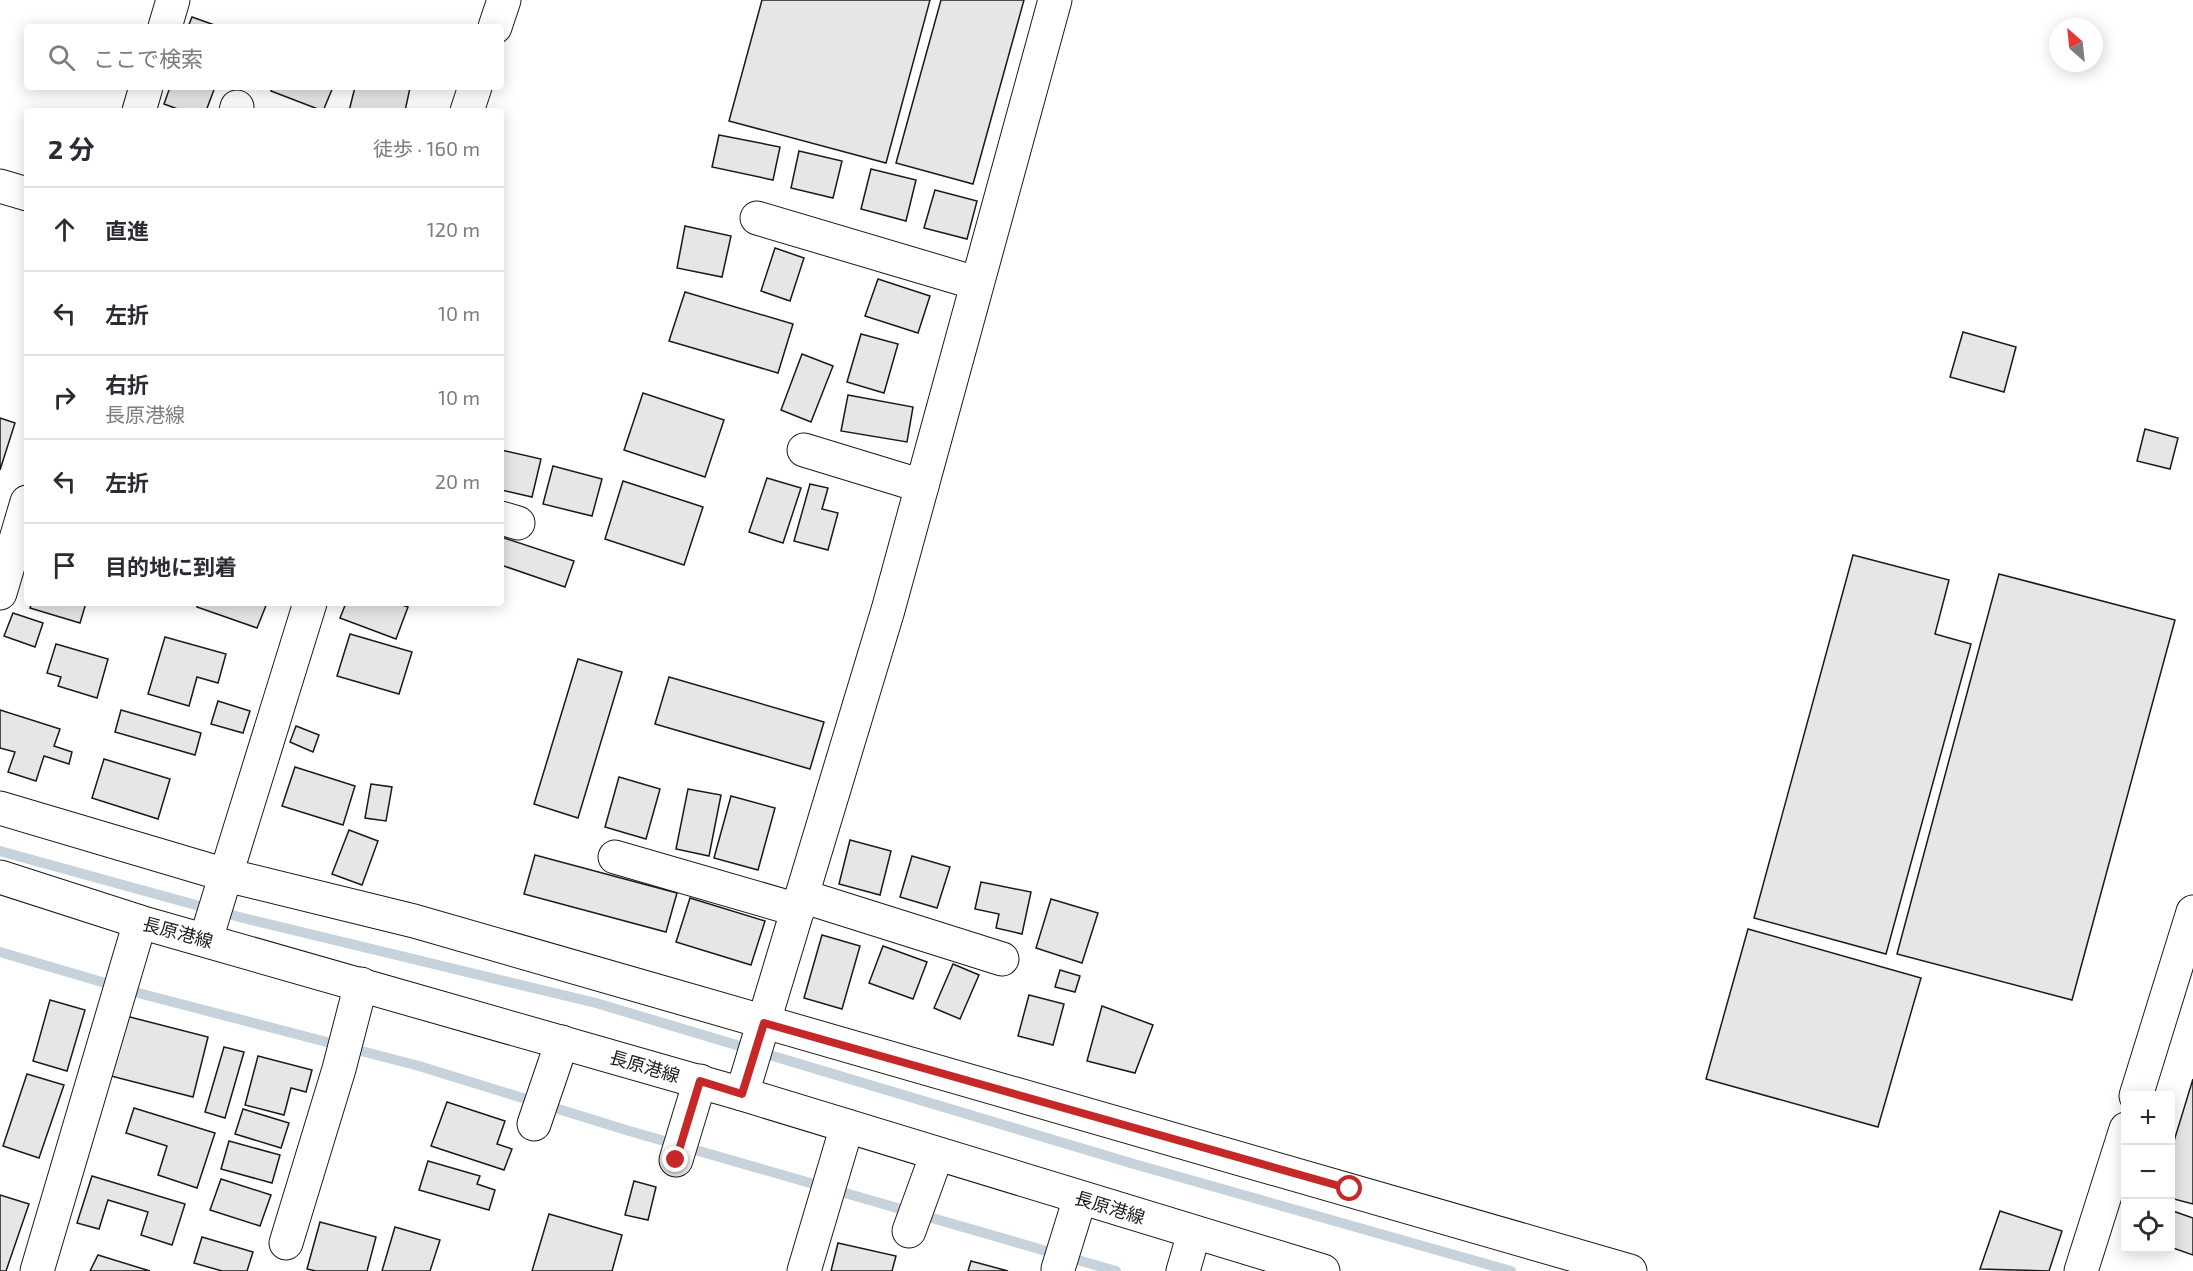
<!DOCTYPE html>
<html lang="ja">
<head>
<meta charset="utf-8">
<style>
  body { margin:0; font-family:"Exo 2","Noto Sans JP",sans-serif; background:#f2f2f3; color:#2b2b33 }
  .controls { position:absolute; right:18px; bottom:18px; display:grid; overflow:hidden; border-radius:6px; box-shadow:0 3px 15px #0003 }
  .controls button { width:54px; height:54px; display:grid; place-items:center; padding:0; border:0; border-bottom:2px solid #e1e1e2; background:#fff; color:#2b2b33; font:30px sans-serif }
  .compass { position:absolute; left:2049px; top:18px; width:54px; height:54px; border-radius:50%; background:#fff; box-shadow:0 3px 15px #0003; rotate:333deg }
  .stop { position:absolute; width:18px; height:18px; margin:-14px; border:4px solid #c62828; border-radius:50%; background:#fff }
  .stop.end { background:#c62828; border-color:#fff; box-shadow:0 2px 6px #0008 }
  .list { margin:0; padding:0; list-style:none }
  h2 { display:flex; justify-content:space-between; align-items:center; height:78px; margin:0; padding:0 24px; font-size:26px }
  h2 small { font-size:20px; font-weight:400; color:#7c7c81 }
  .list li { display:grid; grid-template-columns:39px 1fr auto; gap:18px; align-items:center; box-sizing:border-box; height:84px; padding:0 24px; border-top:2px solid #e1e1e2 }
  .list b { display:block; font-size:22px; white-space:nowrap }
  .list p { margin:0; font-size:20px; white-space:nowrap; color:#7c7c81 }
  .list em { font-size:20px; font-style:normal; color:#7c7c81 }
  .icon { flex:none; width:33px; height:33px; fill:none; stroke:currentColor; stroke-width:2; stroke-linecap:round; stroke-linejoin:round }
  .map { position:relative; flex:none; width:2193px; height:1271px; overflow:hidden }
  .search { position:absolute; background:#fff; box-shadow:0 3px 15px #0003; left:24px; top:24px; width:480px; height:66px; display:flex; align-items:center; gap:15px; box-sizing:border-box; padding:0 21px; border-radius:6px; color:#7c7c81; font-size:22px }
  .panel { position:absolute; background:#fff; box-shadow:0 3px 15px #0003; left:24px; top:108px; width:480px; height:498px; border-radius:6px }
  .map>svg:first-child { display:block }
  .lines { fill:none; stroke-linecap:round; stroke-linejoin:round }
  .stream { stroke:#c6d2dc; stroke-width:10 }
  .building { fill:#e6e6e6; stroke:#1a1a1a; stroke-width:1.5 }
  .minor-casing { stroke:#1a1a1a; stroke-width:35 }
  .major-casing { stroke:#1a1a1a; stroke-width:35 }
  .minor { stroke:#fff; stroke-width:33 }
  .major { stroke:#fff; stroke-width:33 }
  .route { stroke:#c62828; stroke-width:8 }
  .labels { text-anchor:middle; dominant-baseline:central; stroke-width:4.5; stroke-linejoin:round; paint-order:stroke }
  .street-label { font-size:18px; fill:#1a1a1a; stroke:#fff }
</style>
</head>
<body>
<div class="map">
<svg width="2193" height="1271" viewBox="0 0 2193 1271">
  <rect width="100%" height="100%" fill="#fff"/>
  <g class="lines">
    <g class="stream">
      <polyline points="0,851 243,918 596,1003 1134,1164 1511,1271"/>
      <polyline points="0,952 146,995 419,1066 626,1130 1116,1271"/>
    </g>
  </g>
  <g class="building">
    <polygon points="762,0 930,0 886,163 729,121"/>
    <polygon points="941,0 1024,0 973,184 896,163"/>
    <polygon points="192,17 220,27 188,27"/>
    <polygon points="170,87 215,87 206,111 183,111 164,104"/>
    <polygon points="272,87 333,87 323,111 271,91"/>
    <polygon points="355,87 408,87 410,88 405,111 349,111"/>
    <polygon points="719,135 780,147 773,180 712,167"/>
    <polygon points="799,151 842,161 833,198 791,188"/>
    <polygon points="871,169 916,180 906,221 861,209"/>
    <polygon points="935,190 977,201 967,239 924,228"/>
    <polygon points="685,226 731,236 722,277 677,268"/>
    <polygon points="775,248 804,258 790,301 761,291"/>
    <polygon points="878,279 930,296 918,333 865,316"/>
    <polygon points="685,292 793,324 778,373 669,341"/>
    <polygon points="1963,332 2016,347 2004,392 1950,377"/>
    <polygon points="861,334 898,344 884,393 847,382"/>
    <polygon points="802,354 833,366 811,422 781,410"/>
    <polygon points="643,393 724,420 705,477 624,450"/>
    <polygon points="848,395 913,407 907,442 841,431"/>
    <polygon points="0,418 15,423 0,470"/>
    <polygon points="2145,429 2178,438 2170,469 2137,461"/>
    <polygon points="501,450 541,459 532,497 501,490"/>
    <polygon points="553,466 602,479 592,516 543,504"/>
    <polygon points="767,478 801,488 783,543 749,532"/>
    <polygon points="623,481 703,507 684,565 605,539"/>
    <polygon points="810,484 828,488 822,509 838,513 828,550 794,541"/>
    <polygon points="501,537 574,561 565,587 501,565"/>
    <polygon points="1853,555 1949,580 1935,634 1971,644 1886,954 1754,918"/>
    <polygon points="1999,574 2175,620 2072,1000 1897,954"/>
    <polygon points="32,603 86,603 80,623 30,608"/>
    <polygon points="198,603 267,603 257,628 197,607"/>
    <polygon points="346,603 396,603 408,607 396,639 340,618"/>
    <polygon points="13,613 43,623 35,647 4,636"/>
    <polygon points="350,634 412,652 399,694 337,676"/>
    <polygon points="165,637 226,654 218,683 197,677 189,706 148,694"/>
    <polygon points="56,644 108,659 97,698 58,686 61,677 47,673"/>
    <polygon points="578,659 622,672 578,818 534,804"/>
    <polygon points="669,677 824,722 810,769 655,724"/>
    <polygon points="218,701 250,711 243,733 211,724"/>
    <polygon points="0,710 60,729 54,746 72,752 69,764 44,756 36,781 8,772 15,752 0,748"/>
    <polygon points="121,710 201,733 195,755 115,732"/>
    <polygon points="296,726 319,735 313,752 290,742"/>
    <polygon points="104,759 170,779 158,819 92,798"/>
    <polygon points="295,767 355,786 343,825 282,806"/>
    <polygon points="619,777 660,789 646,839 605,827"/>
    <polygon points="371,784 392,787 386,821 365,818"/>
    <polygon points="688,789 721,795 709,856 676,849"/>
    <polygon points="731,796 775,808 758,870 714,858"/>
    <polygon points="349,830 378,841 362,885 332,874"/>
    <polygon points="850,840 891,851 880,895 839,884"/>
    <polygon points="535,855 677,893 666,932 524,894"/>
    <polygon points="912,856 950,867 937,908 900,897"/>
    <polygon points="981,882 1031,892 1022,934 996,928 999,914 975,909"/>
    <polygon points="690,898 765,921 751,965 676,942"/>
    <polygon points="1051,899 1098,913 1082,963 1036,948"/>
    <polygon points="1748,929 1921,978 1878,1127 1706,1079"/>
    <polygon points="822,935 860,946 842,1009 804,998"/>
    <polygon points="883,946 927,962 913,999 869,983"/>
    <polygon points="953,964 979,975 960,1019 934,1008"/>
    <polygon points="1060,970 1080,976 1075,992 1055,987"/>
    <polygon points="1029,995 1064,1004 1053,1045 1018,1036"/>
    <polygon points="50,1000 85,1010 67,1071 33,1061"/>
    <polygon points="1102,1006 1153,1025 1135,1073 1087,1061"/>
    <polygon points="126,1016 208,1037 193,1097 111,1076"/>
    <polygon points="224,1047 244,1052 225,1118 205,1112"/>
    <polygon points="258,1056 312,1070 306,1092 291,1088 284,1115 245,1105"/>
    <polygon points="27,1074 64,1085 39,1158 3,1146"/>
    <polygon points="2193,1079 2193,1204 2170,1198 2170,1154"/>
    <polygon points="447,1102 505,1121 497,1144 512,1149 504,1170 431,1146"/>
    <polygon points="134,1108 215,1133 197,1188 158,1175 167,1146 126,1133"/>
    <polygon points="243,1109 289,1123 281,1148 235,1134"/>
    <polygon points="229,1141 280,1155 272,1183 221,1169"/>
    <polygon points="428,1161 480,1176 477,1184 495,1190 489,1210 419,1190"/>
    <polygon points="92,1176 185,1204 172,1245 141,1235 148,1212 108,1200 99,1229 77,1223"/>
    <polygon points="221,1179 271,1195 260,1226 210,1210"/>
    <polygon points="634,1181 656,1187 648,1220 625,1215"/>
    <polygon points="0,1195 29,1204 6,1271 0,1271"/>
    <polygon points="2170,1210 2193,1218 2193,1255 2170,1247"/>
    <polygon points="2000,1211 2062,1231 2049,1271 1980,1269"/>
    <polygon points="549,1214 622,1235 612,1271 532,1271"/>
    <polygon points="320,1222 376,1237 367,1271 316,1271 307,1269"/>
    <polygon points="395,1227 440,1240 430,1271 382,1271"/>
    <polygon points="202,1237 253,1252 247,1271 222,1271 194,1263"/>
    <polygon points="838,1243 896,1256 892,1271 831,1271"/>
    <polygon points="98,1255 150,1271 90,1271"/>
    <polygon points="971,1261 1008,1271 968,1271"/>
  </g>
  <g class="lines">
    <g class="minor-casing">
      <g id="minor">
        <polyline points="165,27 173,0"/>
        <polyline points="495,27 504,0"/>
        <polyline points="139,111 146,87"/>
        <polyline points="236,111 237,107"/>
        <polyline points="467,111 475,87"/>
        <polyline points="0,186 27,194"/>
        <polyline points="757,218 976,283"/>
        <polyline points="804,450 922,486"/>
        <polyline points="501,518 518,523"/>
        <polyline points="0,593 27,502"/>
        <polyline points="0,808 226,875 414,921 1630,1271"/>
        <polyline points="615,857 798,910"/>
        <polyline points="802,896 1002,959"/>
        <polyline points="206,939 310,603"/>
        <polyline points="742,1094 888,610 1055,0"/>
        <polyline points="2136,1096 2193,912"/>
        <polyline points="534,1124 562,1042"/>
        <polyline points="676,1160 700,1081"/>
        <polyline points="909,1231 937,1154"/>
        <polyline points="286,1243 339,1069 361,984"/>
        <polyline points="1058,1269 1080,1198"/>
        <polyline points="37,1271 140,922"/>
        <polyline points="804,1271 847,1126"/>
        <polyline points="1183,1271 1194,1233"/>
        <polyline points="2081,1271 2126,1129"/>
      </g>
    </g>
    <g class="major-casing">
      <polyline id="major" points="0,877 140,922 742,1094 1323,1271"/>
    </g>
    <use href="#minor" class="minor"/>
    <use href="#major" class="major"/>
  </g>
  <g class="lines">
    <polyline class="route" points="676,1160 700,1081 742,1094 764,1023 1350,1189"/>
  </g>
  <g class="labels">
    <g class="street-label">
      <text transform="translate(178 932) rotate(15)">長原港線</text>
      <text transform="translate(645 1066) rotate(16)">長原港線</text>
      <text transform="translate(1110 1207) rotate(17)">長原港線</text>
    </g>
  </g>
</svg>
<div class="controls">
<button>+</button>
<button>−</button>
<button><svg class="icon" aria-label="locate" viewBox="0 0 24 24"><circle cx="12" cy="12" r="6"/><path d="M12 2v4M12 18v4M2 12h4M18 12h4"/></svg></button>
</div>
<svg class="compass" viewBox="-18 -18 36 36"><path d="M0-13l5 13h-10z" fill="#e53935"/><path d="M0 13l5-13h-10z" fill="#7c7c81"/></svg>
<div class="stop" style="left:1350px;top:1189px"></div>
<div class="stop end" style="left:676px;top:1160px"></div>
<div class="search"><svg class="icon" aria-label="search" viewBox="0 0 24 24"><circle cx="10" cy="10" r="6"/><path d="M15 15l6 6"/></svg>ここで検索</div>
<section class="panel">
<h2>2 分<small>徒歩 · 160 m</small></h2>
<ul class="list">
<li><svg class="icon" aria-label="ahead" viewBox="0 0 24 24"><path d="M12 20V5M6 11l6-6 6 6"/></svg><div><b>直進</b></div><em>120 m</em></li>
<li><svg class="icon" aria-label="left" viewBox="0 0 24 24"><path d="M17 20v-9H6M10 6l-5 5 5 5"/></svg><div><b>左折</b></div><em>10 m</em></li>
<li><svg class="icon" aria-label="right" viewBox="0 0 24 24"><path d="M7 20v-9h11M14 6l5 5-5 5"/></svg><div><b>右折</b><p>長原港線</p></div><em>10 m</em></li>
<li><svg class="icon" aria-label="left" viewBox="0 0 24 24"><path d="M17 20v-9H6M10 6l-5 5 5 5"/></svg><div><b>左折</b></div><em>20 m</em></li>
<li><svg class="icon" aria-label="arrive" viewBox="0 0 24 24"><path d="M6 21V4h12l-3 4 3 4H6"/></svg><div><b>目的地に到着</b></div></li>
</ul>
</section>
</div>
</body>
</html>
